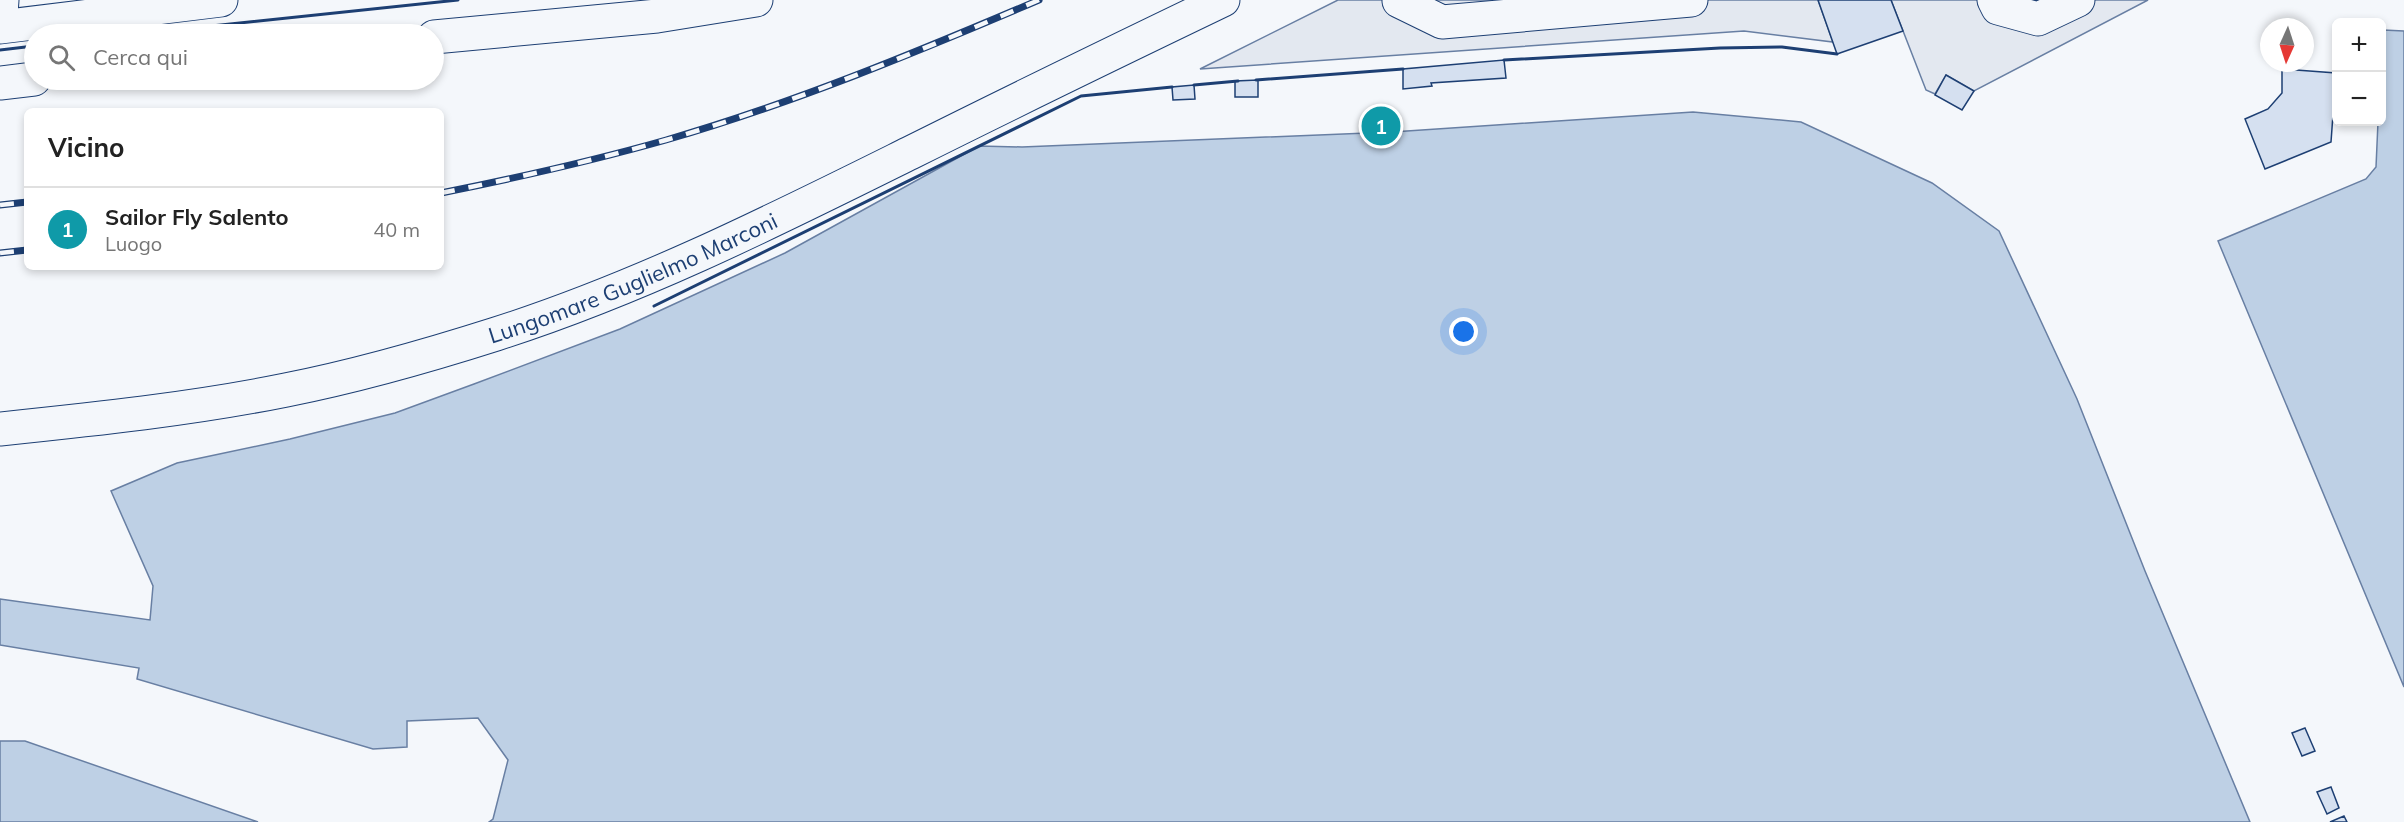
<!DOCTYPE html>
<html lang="it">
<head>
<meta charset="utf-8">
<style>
  body { margin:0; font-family:Mulish,sans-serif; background:#f2f2f2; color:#222 }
  .controls { position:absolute; right:18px; top:18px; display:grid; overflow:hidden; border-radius:9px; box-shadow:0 3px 9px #0003 }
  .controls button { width:54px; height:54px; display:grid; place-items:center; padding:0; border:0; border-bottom:2px solid #e0e0e0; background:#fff; color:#222; font:30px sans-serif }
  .compass { position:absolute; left:2260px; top:18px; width:54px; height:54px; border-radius:50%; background:#fff; box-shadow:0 3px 9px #0003; rotate:183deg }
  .you { position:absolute; left:1464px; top:332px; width:21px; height:21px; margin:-15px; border:4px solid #fff; border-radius:50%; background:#1a73e8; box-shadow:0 0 0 9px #1a73e833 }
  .badge { display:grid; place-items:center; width:39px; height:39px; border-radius:50%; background:#c62828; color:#fff; font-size:20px; font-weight:700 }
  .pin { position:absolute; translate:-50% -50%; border:3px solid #fff; box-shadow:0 2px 6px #0006 }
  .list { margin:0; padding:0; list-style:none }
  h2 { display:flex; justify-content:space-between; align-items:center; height:78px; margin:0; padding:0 24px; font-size:26px }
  h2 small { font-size:20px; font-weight:400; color:#767676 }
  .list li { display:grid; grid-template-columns:39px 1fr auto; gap:18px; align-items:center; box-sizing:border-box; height:84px; padding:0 24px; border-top:2px solid #e0e0e0 }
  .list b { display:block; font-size:22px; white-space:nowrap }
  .list p { margin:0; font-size:20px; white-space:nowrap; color:#767676 }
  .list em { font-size:20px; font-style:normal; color:#767676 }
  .icon { flex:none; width:33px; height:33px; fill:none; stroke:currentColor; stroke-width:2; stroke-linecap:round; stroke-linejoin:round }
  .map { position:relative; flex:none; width:2404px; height:822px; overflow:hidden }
  .search { position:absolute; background:#fff; box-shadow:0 3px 9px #0003; left:24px; top:24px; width:420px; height:66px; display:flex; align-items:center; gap:15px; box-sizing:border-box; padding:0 21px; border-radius:33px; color:#767676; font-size:22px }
  .panel { position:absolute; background:#fff; box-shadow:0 3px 9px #0003; left:24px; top:108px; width:420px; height:162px; border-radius:9px }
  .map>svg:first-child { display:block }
  .parking { fill:#e3e8f0; stroke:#687fa3; stroke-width:1.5 }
  .water { fill:#bed0e5; stroke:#687fa3; stroke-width:1.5 }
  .building { fill:#d5e0f0; stroke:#1d3f73; stroke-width:1.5 }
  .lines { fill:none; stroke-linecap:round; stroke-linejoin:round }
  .minor-casing { stroke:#1d3f73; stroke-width:35 }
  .minor { stroke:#f4f7fb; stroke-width:33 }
  .rail-casing { stroke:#1d3f73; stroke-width:7 }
  .rail { stroke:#f4f7fb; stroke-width:4.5; stroke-dasharray:14; stroke-linecap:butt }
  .wall { stroke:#1d3f73; stroke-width:3 }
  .labels { text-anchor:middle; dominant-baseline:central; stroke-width:4.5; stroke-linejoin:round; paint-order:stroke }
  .street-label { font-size:22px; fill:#1d3f73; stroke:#f4f7fb }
</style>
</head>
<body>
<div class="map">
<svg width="2404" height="822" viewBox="0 0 2404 822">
  <rect width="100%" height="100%" fill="#f4f7fb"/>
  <g class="parking">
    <polygon points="1338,0 1818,0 1833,42 1744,31 1200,69"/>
    <polygon points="1891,0 2148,0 1974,91 1946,75 1935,94 1926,90"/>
  </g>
  <g class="water">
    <polygon points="2383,30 2404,31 2404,687 2218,241 2366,179 2376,167 2378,122 2382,122"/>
    <polygon points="1693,112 1801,122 1932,183 1999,231 2077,399 2145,571 2250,822 489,822 493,819 508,760 478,718 407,721 407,747 373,749 137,679 139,668 0,645 0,599 150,620 153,586 111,491 177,463 290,439 395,413 474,384 620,329 785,253 979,146 1022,147 1392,132"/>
    <polygon points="0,741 25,741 258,822 0,822"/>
  </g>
  <g class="building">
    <polygon points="1818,0 1891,0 1903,31 1837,54"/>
    <polygon points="1504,60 1506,78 1431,83 1432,86 1403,89 1403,69"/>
    <polygon points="2282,69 2336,73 2331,142 2265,169 2245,119 2268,109 2282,93"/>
    <polygon points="1946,75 1974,91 1962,110 1935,95"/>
    <polygon points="1258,80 1258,97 1235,97 1235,81"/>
    <polygon points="1194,85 1195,99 1173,100 1172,87"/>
    <polygon points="2305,728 2315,751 2302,756 2292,733"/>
    <polygon points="2331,787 2339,808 2327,814 2317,792"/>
    <polygon points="2344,816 2347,822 2330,822"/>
  </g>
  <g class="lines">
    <g class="minor-casing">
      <g id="minor">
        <polyline points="2,0 0,27 221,0"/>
        <polyline points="1401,0 1399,1 1442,22 1691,0"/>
        <polyline points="1994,0 1998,8 2038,19 2078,0"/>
        <polyline points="434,37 657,16 756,0"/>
        <polyline points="0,83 34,79"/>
        <path id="s1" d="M 0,429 C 96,419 192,409 286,390 C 357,376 427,356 496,334 C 640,288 775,220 910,153 C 1014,101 1119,50 1223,0"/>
      </g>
    </g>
    <use href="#minor" class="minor"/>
    <g class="rail-casing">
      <g id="rail">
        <path d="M 441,193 C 516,178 592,161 666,140 C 794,103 917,52 1039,0"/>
        <polyline points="0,205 27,202"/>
        <polyline points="0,253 27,250"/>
      </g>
    </g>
    <use href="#rail" class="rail"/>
    <g class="wall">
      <polyline points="136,34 458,0"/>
      <polyline points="0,50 34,46"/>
      <polyline points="1504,60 1720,48 1782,47 1837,54"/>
      <polyline points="1256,80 1403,69"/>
      <polyline points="1194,85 1238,81"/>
      <polyline points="654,306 1081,96 1172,87"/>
    </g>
  </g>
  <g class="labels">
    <g class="street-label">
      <text stroke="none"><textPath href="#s1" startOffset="654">Lungomare Guglielmo Marconi</textPath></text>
    </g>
  </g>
</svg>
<div class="controls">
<button>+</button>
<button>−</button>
</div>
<svg class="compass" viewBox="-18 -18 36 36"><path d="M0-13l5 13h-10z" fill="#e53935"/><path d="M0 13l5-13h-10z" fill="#767676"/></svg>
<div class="you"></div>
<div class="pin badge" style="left:1381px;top:126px;background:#0f9aa8">1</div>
<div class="search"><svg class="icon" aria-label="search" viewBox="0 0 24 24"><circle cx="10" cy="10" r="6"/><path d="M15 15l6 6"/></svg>Cerca qui</div>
<section class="panel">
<h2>Vicino<small></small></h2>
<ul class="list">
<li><span class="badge" style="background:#0f9aa8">1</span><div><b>Sailor Fly Salento</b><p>Luogo</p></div><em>40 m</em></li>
</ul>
</section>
</div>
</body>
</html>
